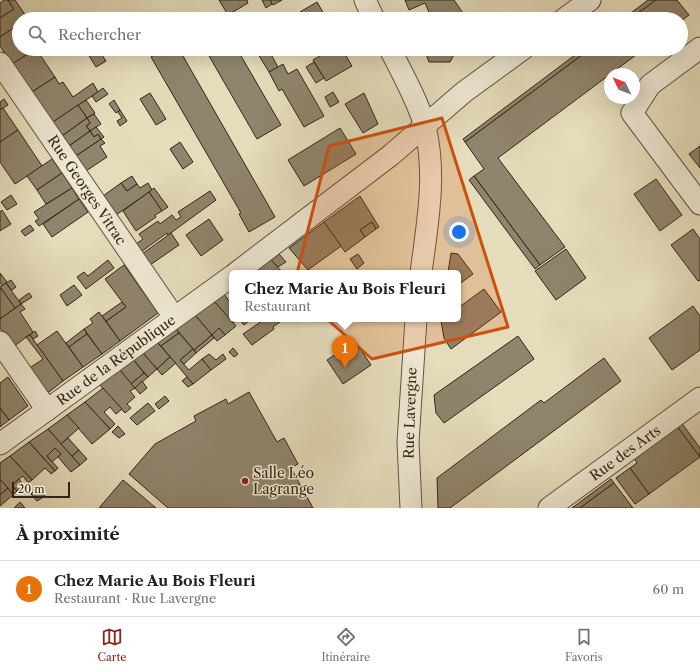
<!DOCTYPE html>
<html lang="fr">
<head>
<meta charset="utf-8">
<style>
  body { margin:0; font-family:"Libre Caslon Text",serif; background:#f2f2f2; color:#202124 }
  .compass { position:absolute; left:604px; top:68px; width:36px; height:36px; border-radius:50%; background:#fff; box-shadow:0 4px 16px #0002; rotate:313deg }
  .scale { position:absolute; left:12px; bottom:10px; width:58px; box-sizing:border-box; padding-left:4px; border:2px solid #322516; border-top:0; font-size:11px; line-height:14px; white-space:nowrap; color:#322516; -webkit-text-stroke:3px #eee8d3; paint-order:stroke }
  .you { position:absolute; left:459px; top:232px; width:14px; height:14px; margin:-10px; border:3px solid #fff; border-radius:50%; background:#1a73e8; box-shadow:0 0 0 6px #1a73e833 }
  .badge { display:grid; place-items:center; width:26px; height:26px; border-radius:50%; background:#8f2418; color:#fff; font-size:13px; font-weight:700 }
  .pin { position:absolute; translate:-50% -33px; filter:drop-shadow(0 1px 2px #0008) }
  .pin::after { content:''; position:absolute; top:21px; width:14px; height:12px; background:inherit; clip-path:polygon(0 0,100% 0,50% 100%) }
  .popup { position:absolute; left:229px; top:270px; width:232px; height:52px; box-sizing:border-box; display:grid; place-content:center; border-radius:6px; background:#fff; filter:drop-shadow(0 1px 3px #0005); font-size:13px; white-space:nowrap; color:#757577 }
  .popup b { font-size:15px; color:#202124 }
  .popup::after { content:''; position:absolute; left:50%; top:100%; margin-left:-8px; border:8px solid transparent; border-top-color:#fff }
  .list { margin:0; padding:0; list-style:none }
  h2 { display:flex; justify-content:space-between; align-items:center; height:52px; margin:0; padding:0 16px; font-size:17px }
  h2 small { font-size:13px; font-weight:400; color:#757577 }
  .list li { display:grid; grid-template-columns:26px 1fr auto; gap:12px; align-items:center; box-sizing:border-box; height:56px; padding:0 16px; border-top:1px solid #e0e0e0 }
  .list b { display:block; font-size:15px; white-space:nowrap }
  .list p { margin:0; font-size:13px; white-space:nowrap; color:#757577 }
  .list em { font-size:13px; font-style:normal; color:#757577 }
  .icon { flex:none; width:22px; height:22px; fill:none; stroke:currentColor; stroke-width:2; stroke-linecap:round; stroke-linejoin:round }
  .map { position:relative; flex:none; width:700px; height:508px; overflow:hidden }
  .search { position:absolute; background:#fff; box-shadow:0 4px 16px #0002; left:12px; right:12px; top:12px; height:44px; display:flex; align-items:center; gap:10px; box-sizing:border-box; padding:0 14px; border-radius:22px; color:#757577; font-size:15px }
  .sheet { height:108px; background:#fff }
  nav { display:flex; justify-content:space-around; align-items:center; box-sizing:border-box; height:56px; border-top:1px solid #e0e0e0; background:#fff; font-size:11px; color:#757577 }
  nav a { display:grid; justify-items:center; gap:2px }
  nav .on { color:#8f2418 }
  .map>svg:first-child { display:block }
  .building { fill:#8f846c; stroke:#322516 }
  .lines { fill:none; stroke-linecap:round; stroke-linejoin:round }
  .street-casing { stroke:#5f533f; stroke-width:23 }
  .street { stroke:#eee8d3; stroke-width:21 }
  .marked { fill:#cd510e; fill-opacity:0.2; stroke:#cd510e; stroke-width:3; stroke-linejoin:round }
  .poi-dot { fill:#8f2418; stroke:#eee8d3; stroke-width:1.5 }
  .labels { text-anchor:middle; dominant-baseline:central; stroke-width:3; stroke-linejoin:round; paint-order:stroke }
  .street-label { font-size:14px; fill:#322516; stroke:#eee8d3 }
  .poi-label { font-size:14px; fill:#322516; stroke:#eee8d3; text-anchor:start }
</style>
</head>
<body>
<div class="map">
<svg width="700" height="508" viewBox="0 0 700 508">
  <rect width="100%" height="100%" fill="#e5dcbb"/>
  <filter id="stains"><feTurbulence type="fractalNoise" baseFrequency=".005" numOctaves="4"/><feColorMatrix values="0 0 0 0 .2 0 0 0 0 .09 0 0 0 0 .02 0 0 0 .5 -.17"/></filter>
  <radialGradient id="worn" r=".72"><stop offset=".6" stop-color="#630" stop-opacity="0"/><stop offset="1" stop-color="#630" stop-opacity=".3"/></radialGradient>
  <g class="building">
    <polygon points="4,0 8,0 14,9 0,18 0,3"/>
    <polygon points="8,0 15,0 28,19 19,19 19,24 0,37 0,18 14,9"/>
    <polygon points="219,0 247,0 248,3 228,15"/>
    <polygon points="262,0 270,0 272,4 266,8"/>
    <polygon points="270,0 282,0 273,5"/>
    <polygon points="405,0 454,0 467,19 432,19 425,3 409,10"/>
    <polygon points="648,0 656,0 630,19 623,19"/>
    <polygon points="656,0 677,0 689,15 681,21 681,19 630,19"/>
    <polygon points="317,2 327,19 305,19 300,12"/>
    <polygon points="19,24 19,49 36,49 12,64 0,46 0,37"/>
    <polygon points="36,49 55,77 32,92 12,64"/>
    <polygon points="96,49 98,49 106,61 96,67 88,54"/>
    <polygon points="165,49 179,49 275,217 249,232 239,214 241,213 151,57"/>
    <polygon points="205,49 237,49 281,125 257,139"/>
    <polygon points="268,49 278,67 269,72 258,54"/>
    <polygon points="332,49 342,49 352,66 326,81 313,60"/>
    <polygon points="424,49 457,49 450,62 429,62"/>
    <polygon points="583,49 590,49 465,142 463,139"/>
    <polygon points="590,49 644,49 498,158 565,247 540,265 474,176 484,169 465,142"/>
    <polygon points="314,62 324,78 316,83 306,67"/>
    <polygon points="283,64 288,74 297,69 324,116 304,127 282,89 279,91 269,72"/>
    <polygon points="55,77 59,84 63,82 73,97 93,83 98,92 53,122 32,92"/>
    <polygon points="103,88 108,94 96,102 92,96"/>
    <polygon points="333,92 339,102 330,107 325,97"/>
    <polygon points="150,93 166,119 156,125 140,99"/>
    <polygon points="364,93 378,124 363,133 345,104"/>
    <polygon points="4,99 8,105 0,110 0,102"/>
    <polygon points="86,100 95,113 87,118 78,105"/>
    <polygon points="114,100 120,110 116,113 109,104"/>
    <polygon points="78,105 87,118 62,136 53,122"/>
    <polygon points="3,108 18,130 0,142 0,110"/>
    <polygon points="120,110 127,121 120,126 117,121 122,118 118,112"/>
    <polygon points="94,114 101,124 90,131 86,126 90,123 87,118"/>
    <polygon points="87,118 90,123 86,126 90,131 69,146 62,136"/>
    <polygon points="96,127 104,137 101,139 98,134 94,137 90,131"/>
    <polygon points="340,128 356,154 304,186 288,160"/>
    <polygon points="18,130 42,166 15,184 0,162 0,142"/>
    <polygon points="90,131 94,137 98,134 101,139 76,156 69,146"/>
    <polygon points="101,139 105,143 100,146 107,157 86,171 76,156"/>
    <polygon points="180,142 193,162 183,169 170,149"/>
    <polygon points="700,146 700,168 689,154"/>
    <polygon points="52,159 62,173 37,190 27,176"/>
    <polygon points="62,173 72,188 46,204 37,190"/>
    <polygon points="132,176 137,184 127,191 121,183"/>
    <polygon points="474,176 540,265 535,269 469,180"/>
    <polygon points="656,179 682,215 660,231 634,194"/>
    <polygon points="121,183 127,191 137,184 140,188 148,183 152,190 116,215 103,196"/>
    <polygon points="72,188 79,199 39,226 35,221 39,219 34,212"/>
    <polygon points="154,188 168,207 162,211 149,192"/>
    <polygon points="210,191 216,200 168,235 167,233 141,252 136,244 143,239 139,234 158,221 160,224 172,215 176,220 181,217 178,212"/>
    <polygon points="149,192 162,211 155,215 156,217 136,231 123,211"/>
    <polygon points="11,195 17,204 7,210 1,202"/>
    <polygon points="360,196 379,227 376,229 372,222 360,230 365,237 345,252 324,222"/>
    <polygon points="79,199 88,212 52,237 43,224"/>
    <polygon points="2,210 11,224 0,231 0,212"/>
    <polygon points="209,219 223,240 201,256 186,235"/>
    <polygon points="324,222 341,246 308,270 289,248"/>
    <polygon points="372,222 376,229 365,237 360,230"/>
    <polygon points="30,225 34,230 25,236 21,231"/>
    <polygon points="693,229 700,239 700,280 698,281 671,245"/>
    <polygon points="171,233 179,245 150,265 142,254"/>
    <polygon points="566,249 586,278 556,300 535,271"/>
    <polygon points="451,253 458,254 473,274 458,285 458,273 448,273"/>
    <polygon points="279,254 286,262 278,267 271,260"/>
    <polygon points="358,254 364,263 357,269 350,259"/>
    <polygon points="108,260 114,268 86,289 77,277 84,272 88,276"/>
    <polygon points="271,260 283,273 253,273"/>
    <polygon points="124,265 158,313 120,341 106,321 126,307 105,279"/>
    <polygon points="0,273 7,282 2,286 0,282"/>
    <polygon points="11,280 16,287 12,290 6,283"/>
    <polygon points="6,283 21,304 15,308 0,287"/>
    <polygon points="74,285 82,295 67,306 60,295"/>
    <polygon points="0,287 15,308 0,319"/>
    <polygon points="484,289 501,312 451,349 444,338 441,321 444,319 458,319 458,308"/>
    <polygon points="29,293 32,297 21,304 19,300"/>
    <polygon points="224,294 229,301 232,298 232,319 239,319 233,323 214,301"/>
    <polygon points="214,301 236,326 225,335 219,328 212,335 195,315"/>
    <polygon points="122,302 126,307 106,321 102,316"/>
    <polygon points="21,304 25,309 20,312 33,332 13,347 0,328 0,319"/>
    <polygon points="693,306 700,316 700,350 672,370 649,338"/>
    <polygon points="99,312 120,341 102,354 84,329 93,323 90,319"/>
    <polygon points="195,315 212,335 194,350 176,329"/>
    <polygon points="239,319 251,319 244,325"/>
    <polygon points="265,319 284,319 273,327 274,329 252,345 243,334"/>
    <polygon points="219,328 225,335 217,341 212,335"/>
    <polygon points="84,329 87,334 69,347 66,343"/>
    <polygon points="176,329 179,333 161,346 157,342"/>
    <polygon points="35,331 38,336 33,339 30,335"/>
    <polygon points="57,331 83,367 63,381 37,345"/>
    <polygon points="179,333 193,349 180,360 189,370 202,359 211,370 193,384 161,346"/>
    <polygon points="87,334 102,354 83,367 69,347"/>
    <polygon points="30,335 63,381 45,395 28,369 43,359 26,337"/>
    <polygon points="212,335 214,338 196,353 194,350"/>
    <polygon points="518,336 534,359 444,423 436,413 434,395"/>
    <polygon points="355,341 371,365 343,384 327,360"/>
    <polygon points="157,342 170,357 157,369 142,352"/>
    <polygon points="233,348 238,354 234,357 229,352"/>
    <polygon points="193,349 196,353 184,364 180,360"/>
    <polygon points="142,352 157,369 148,377 132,358"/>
    <polygon points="209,354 216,360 223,354 226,359 211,370 202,359"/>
    <polygon points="170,357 176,363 162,375 157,369"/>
    <polygon points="132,358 144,373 131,384 119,369"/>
    <polygon points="604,358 621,381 450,508 438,508 437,478 541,400 544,403"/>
    <polygon points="119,369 135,388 130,391 135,397 127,404 131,408 125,413 99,384"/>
    <polygon points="144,373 148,377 135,388 131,384"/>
    <polygon points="8,377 28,406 9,420 0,408 0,383"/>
    <polygon points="187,377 193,384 188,387 182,381"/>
    <polygon points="142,381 147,388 140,394 135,388"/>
    <polygon points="103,388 122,409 116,414 110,407 104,412 115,424 110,429 85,402"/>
    <polygon points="249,392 277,442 284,438 298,464 291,468 313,508 168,508 129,474 155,444 196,421 194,416 226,399 228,404"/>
    <polygon points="165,396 169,401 159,409 155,404"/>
    <polygon points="85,402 110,429 92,444 67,415"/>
    <polygon points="148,403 155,411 137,425 130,418"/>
    <polygon points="0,408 9,420 0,427"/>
    <polygon points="67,415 79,428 61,444 48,429"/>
    <polygon points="681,422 700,448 700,457 676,425"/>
    <polygon points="676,425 700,457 649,494 630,468 637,463 633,456"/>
    <polygon points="118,426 125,434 119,438 112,432"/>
    <polygon points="48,429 80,465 71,472 58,457 61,454 55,448 47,456 58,468 55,471 29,442"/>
    <polygon points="68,438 79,450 72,456 61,444"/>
    <polygon points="29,442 55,471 51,474 45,468 32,480 10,456"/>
    <polygon points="55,448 61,454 52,462 47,456"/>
    <polygon points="79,450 87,459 80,465 72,456"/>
    <polygon points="10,456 32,480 28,483 23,476 12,485 17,491 13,495 0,479 0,463"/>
    <polygon points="630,468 649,494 635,504 616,478"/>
    <polygon points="0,479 8,488 0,495"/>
    <polygon points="19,479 24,486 17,491 12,485"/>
    <polygon points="611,479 614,483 580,508 572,508"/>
    <polygon points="123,480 156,508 99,508"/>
    <polygon points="614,483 633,508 580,508"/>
    <polygon points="8,488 13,495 0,506 0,495"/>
    <polygon points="38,488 45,496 37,501 31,494"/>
    <polygon points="20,502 25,508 14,508"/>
  </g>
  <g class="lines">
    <g class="street-casing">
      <g id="street">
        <polyline points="365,0 374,19"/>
        <polyline points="564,19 590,0"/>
        <polyline points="700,48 650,85 632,113 700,204"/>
        <path d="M 390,49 C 401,71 419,103 425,127 C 437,175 427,225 421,273"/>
        <polyline points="0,63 174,317"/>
        <polyline points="236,273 391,155 464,92 523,49"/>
        <polyline points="0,342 47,410"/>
        <polyline points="0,444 232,276"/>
        <polyline points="411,508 408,442 416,319"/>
        <polyline points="549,508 700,398"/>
      </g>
    </g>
    <use href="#street" class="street"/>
  </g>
  <path class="marked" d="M 442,118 L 508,327 L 372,359 L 293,289 L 329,146 Z"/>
  <circle class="poi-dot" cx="245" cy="481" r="4"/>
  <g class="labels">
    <g class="street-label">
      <text transform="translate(87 190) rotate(56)">Rue Georges Vitrac</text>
      <text transform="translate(116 360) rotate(-36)">Rue de la République</text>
      <text transform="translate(410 413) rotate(-88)">Rue Lavergne</text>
      <text transform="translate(625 453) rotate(-36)">Rue des Arts</text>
    </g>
    <g class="poi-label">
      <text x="253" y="473">Salle Léo<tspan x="253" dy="16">Lagrange</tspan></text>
    </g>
  </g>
  <rect width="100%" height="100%" filter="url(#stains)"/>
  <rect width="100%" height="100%" fill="url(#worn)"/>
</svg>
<svg class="compass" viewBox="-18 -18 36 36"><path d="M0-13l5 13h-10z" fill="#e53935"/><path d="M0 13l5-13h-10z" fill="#757577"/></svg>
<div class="scale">20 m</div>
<div class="you"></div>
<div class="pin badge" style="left:345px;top:368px;background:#e8710a">1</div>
<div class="popup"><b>Chez Marie Au Bois Fleuri</b>Restaurant</div>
<div class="search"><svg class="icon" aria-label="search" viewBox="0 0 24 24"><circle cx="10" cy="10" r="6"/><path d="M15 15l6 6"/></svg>Rechercher</div>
</div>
<section class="sheet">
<h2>À proximité<small></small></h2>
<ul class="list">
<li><span class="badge" style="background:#e8710a">1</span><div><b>Chez Marie Au Bois Fleuri</b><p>Restaurant · Rue Lavergne</p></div><em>60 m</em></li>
</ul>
</section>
<nav>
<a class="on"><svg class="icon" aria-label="map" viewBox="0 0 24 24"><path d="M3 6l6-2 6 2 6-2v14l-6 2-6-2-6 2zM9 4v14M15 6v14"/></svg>Carte</a>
<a><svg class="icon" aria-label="directions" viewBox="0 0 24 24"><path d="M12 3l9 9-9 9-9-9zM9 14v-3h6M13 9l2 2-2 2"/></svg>Itinéraire</a>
<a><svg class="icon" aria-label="saved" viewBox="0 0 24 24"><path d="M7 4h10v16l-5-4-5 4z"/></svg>Favoris</a>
</nav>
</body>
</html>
